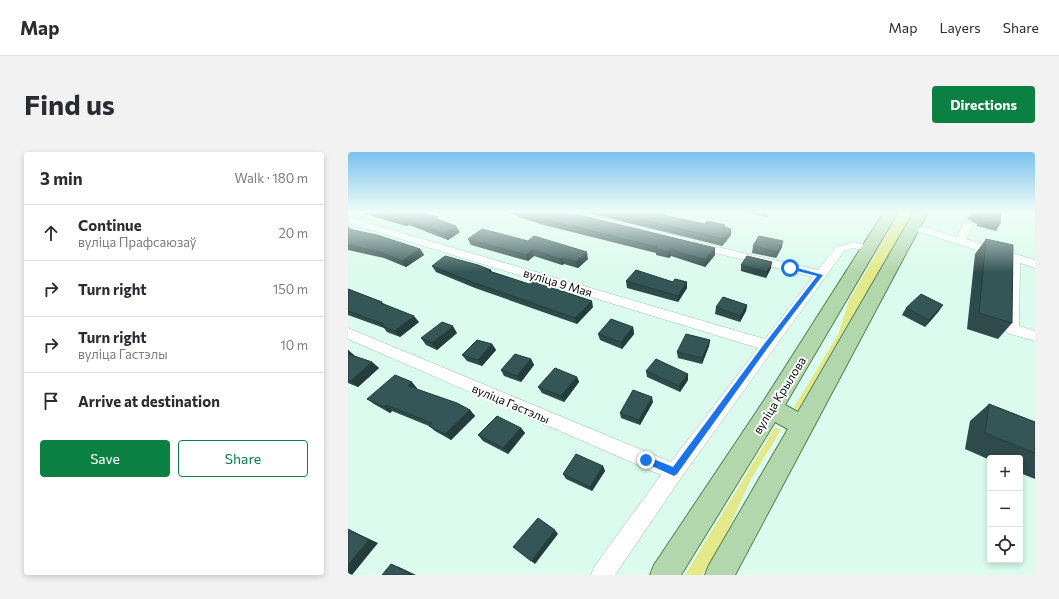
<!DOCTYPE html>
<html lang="en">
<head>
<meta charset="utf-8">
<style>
  body { margin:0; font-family:Commissioner,sans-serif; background:#f2f2f3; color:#2b2b33 }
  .controls { position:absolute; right:12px; bottom:12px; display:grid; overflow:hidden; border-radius:4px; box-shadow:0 2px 6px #0003 }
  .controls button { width:36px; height:36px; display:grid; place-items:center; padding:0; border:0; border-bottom:1px solid #e1e1e2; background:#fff; color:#2b2b33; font:20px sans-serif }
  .stop { position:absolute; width:12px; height:12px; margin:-9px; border:3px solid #1a73e8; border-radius:50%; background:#fff }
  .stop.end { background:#1a73e8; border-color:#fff; box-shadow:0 1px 4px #0008 }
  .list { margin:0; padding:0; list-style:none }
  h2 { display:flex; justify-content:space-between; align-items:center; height:52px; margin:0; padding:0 16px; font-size:17px }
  h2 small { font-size:13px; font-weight:400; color:#7c7c81 }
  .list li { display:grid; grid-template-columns:26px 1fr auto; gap:12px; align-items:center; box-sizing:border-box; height:56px; padding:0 16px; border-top:1px solid #e1e1e2 }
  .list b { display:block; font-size:15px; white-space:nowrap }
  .list p { margin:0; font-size:13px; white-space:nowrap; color:#7c7c81 }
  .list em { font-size:13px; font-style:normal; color:#7c7c81 }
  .actions { display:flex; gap:8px; padding:12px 16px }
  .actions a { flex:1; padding:9px 0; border:1px solid #0b8043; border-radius:4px; text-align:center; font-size:14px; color:#0b8043 }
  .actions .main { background:#0b8043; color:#fff }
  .icon { flex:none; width:22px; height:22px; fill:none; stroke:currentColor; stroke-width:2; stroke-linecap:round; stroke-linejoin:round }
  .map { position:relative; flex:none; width:687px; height:423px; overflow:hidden; border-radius:4px }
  header { display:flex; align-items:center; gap:24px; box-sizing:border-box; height:56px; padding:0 20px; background:#fff; border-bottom:1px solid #e1e1e2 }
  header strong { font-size:19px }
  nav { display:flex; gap:22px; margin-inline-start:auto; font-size:14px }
  .intro { display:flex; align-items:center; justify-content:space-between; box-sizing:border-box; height:96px; padding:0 24px }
  h1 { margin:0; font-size:28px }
  .button { padding:10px 18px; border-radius:4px; background:#0b8043; color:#fff; font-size:14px; font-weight:700 }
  main { display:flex; gap:24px; padding:0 24px }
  aside { flex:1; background:#fff; border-radius:4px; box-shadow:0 2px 6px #0003 }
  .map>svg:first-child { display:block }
  .green { fill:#e3e989 }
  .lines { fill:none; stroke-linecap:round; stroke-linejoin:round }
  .minor-casing { stroke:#a2c1b4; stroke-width:1 }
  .major-casing { stroke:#55804f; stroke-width:2 }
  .minor { fill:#fff; fill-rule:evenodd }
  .major { fill:#b3d7ac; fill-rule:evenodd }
  .wall { fill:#2e4a4a }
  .shaded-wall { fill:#253c3c }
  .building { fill:#355656; stroke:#253c3c }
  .route { fill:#1a73e8 }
  .labels { text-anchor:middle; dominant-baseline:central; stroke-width:4; stroke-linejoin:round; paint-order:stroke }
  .street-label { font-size:12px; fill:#040e0a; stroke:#fff }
</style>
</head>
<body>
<header>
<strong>Map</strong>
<nav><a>Map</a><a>Layers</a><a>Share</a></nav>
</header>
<div class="intro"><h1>Find us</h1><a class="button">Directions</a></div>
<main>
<aside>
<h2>3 min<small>Walk · 180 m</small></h2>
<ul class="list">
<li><svg class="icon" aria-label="ahead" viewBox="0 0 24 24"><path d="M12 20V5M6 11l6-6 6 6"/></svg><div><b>Continue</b><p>вуліца Прафсаюзаў</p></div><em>20 m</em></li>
<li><svg class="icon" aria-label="right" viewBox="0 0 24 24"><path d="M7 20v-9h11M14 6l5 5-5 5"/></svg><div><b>Turn right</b></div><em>150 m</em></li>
<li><svg class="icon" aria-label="right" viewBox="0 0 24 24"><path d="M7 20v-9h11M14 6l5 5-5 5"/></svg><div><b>Turn right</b><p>вуліца Гастэлы</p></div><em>10 m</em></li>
<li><svg class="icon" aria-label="arrive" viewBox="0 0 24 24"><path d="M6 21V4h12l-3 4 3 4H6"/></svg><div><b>Arrive at destination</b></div></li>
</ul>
<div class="actions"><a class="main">Save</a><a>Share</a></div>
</aside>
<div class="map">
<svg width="687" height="423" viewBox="0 0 687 423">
  <rect width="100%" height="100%" fill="#dafbed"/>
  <g class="green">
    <polygon points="552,60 565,60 450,258 446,255 490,183 501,149"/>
    <polygon points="427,275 433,278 403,327 373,393 355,423 337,423"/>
  </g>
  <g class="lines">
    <g class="minor-casing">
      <g id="minor">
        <polygon points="0,65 417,187 465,125 343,95 341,93 343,91 347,90 470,118 488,95 506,90 525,95 527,97 525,99 521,100 506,96 496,99 333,326 267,423 243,423 246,415 313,323 0,187 0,176 323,310 410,196 0,71"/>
        <polygon points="620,70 625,73 618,87 687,108 687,116 672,111 671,174 687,179 687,189 659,181 657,177 660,108 562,77 561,75 566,72 609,85 616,71"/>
      </g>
    </g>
    <g class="major-casing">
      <polygon id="major" points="536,60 550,60 437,253 450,260 566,60 580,60 387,423 357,423 361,413 440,277 427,270 333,423 302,423 306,413 415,250"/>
    </g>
    <use href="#minor" class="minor"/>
    <use href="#major" class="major"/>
  </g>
  <g class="wall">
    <polygon points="10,60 72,60 92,68 112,80 100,88 61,73 58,74"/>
    <polygon points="157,60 219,60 367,96 367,103 357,115 323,104 321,106 308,103 308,101 192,72"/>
    <polygon points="236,60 317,60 317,64 357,72 377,73 377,75 383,83 374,94"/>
    <polygon points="396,60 421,60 419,65"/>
    <polygon points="623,61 652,72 648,79 629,74 629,72 619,67"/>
    <polygon points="0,74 3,77 72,97 76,103 58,115 36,106 0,98"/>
    <polygon points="120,87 240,107 230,116 216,112 214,113 186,104 180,109 123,93"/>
    <polygon points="638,87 664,171 650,187 619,177 627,102"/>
    <polygon points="405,94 434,95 428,106 404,101"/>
    <polygon points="393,113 423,116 418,126 393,119"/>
    <polygon points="84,114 143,118 144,120 245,155 229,172 127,136 88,120"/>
    <polygon points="278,129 339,130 339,136 330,150 279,136"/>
    <polygon points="0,137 34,150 36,153 71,170 52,185 39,180 36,176 0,163"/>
    <polygon points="399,153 398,159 392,170 367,162 368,155"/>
    <polygon points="558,156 591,159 577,175 554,163"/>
    <polygon points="285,175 286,182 274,197 252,188 250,182"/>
    <polygon points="109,181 89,198 78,193 73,186"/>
    <polygon points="362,188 361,194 354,212 330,206 329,200"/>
    <polygon points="144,192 148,198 134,214 119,209 114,203"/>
    <polygon points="0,198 7,204 24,210 31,216 10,235 0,231"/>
    <polygon points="183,207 186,213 173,230 156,224 153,218"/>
    <polygon points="298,219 340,222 340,228 332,240 299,225"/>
    <polygon points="229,225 231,230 216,250 194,241 190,235"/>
    <polygon points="69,236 69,237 122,258 127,264 103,288 87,279 81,274 44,259 42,261 26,252 19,247"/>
    <polygon points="305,250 292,273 273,266 272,261"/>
    <polygon points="641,252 687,270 687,327 672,321 672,306 642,306 642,308 617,297 622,269"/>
    <polygon points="173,276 177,281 160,302 135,289 130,283"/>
    <polygon points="255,314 257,319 244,339 218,327 215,322"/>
  </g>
  <g class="shaded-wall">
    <polygon points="57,67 61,73 58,74 55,68"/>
    <polygon points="108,74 112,80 100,88 96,82"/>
    <polygon points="383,77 383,83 374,94 375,87"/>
    <polygon points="435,89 434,95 428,106 429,100"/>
    <polygon points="367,96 367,103 357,115 357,108"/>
    <polygon points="72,97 76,103 58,115 54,109"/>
    <polygon points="322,97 323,104 321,106 320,100"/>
    <polygon points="184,98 186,104 180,109 178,103"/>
    <polygon points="239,100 240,107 230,116 228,110"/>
    <polygon points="214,106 216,112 214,113 212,107"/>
    <polygon points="424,110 423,116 418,126 419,120"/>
    <polygon points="339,130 339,136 330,150 330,144"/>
    <polygon points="244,149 245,155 229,172 227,166"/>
    <polygon points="399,153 398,159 392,170 392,164"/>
    <polygon points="595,153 591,159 577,175 581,168"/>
    <polygon points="66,164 71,170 52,185 47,179"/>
    <polygon points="105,174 109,181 89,198 84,191"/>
    <polygon points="285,175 286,182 274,197 273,190"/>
    <polygon points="362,188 361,194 354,212 354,206"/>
    <polygon points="144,192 148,198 134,214 130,208"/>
    <polygon points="0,198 7,204 0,203"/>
    <polygon points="183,207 186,213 173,230 169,224"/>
    <polygon points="24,210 31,216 10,235 3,229"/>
    <polygon points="340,222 340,228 332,240 331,234"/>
    <polygon points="229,225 231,230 216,250 213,244"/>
    <polygon points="64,230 69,236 66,239 60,234"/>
    <polygon points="304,245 305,250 292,273 291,268"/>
    <polygon points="38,253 44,259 42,261 36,255"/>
    <polygon points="122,258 127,264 103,288 97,282"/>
    <polygon points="173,276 177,281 160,302 155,296"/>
    <polygon points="255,314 257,319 244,339 242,335"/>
    <polygon points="0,377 30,391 4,423 0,421"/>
    <polygon points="207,378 210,382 187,412 183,409"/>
    <polygon points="43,412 51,415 68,423 59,423"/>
  </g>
  <g class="building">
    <polygon points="27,60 72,60 90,65 88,66 89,67 108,74 96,82 57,67 55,68"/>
    <polygon points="173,60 219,60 367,96 357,108 322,97 320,100 308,97 309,95 190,66"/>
    <polygon points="260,60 317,60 315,63 357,72 359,69 377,73 376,75 383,77 375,87"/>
    <polygon points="624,60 653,60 652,72 633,68 633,65 623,61"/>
    <polygon points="0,77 29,83 72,97 54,109 31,100 0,93"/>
    <polygon points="134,77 180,89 186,84 239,100 228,110 214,106 212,107 184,98 178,103 120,87"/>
    <polygon points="411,84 435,89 429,100 405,94"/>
    <polygon points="638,87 665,93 664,171 631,161"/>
    <polygon points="97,104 130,113 143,118 141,119 181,132 184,129 244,149 227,166 124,130 84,114"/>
    <polygon points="399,104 424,110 419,120 393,113"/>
    <polygon points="288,118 325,130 327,127 339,130 330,144 278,129"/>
    <polygon points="0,137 34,150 33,151 66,164 47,179 34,174 36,172 0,159"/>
    <polygon points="573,142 595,153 581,168 558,156"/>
    <polygon points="375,145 399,153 392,164 368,155"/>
    <polygon points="263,167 285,175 273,190 250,182"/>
    <polygon points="94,170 105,174 84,191 73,186"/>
    <polygon points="338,182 362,188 354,206 329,200"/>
    <polygon points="129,188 144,192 130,208 114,203"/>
    <polygon points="0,202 24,210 3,229 0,228"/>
    <polygon points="167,202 183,207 169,224 153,218"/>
    <polygon points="308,207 340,222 331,234 298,219"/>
    <polygon points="207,216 229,225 213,244 190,235"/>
    <polygon points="47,223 64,230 60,234 109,251 122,258 97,282 81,274 84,271 38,253 36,255 19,247"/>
    <polygon points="285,238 304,245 291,268 272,261"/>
    <polygon points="641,252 687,270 687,301 637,281"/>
    <polygon points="149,264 173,276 155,296 130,283"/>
    <polygon points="228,302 255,314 242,335 215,322"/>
    <polygon points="190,366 207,378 183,409 165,395"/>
    <polygon points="0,377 21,388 0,413"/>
    <polygon points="43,412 61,421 59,423 34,423"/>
  </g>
  <linearGradient id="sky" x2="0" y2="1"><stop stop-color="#7bc1ee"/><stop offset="0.5" stop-color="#eefdf7"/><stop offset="1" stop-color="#eefdf7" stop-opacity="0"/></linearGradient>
  <rect width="687" height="120" fill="url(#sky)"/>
  <polygon class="route" points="442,114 475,123 421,194 329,322 326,324 295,310 294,308 298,304 325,315 417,191 469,124 441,117 441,115"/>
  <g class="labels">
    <g class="street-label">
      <text transform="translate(210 130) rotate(17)">вуліца 9 Мая</text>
      <text transform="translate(431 243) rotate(-58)">вуліца Крылова</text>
      <text transform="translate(163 251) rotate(23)">вуліца Гастэлы</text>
    </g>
  </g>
</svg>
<div class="controls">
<button>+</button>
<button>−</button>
<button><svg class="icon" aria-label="locate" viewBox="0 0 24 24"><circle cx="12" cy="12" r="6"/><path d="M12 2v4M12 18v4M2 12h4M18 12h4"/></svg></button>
</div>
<div class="stop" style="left:442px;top:116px"></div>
<div class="stop end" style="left:298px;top:308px"></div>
</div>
</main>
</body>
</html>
